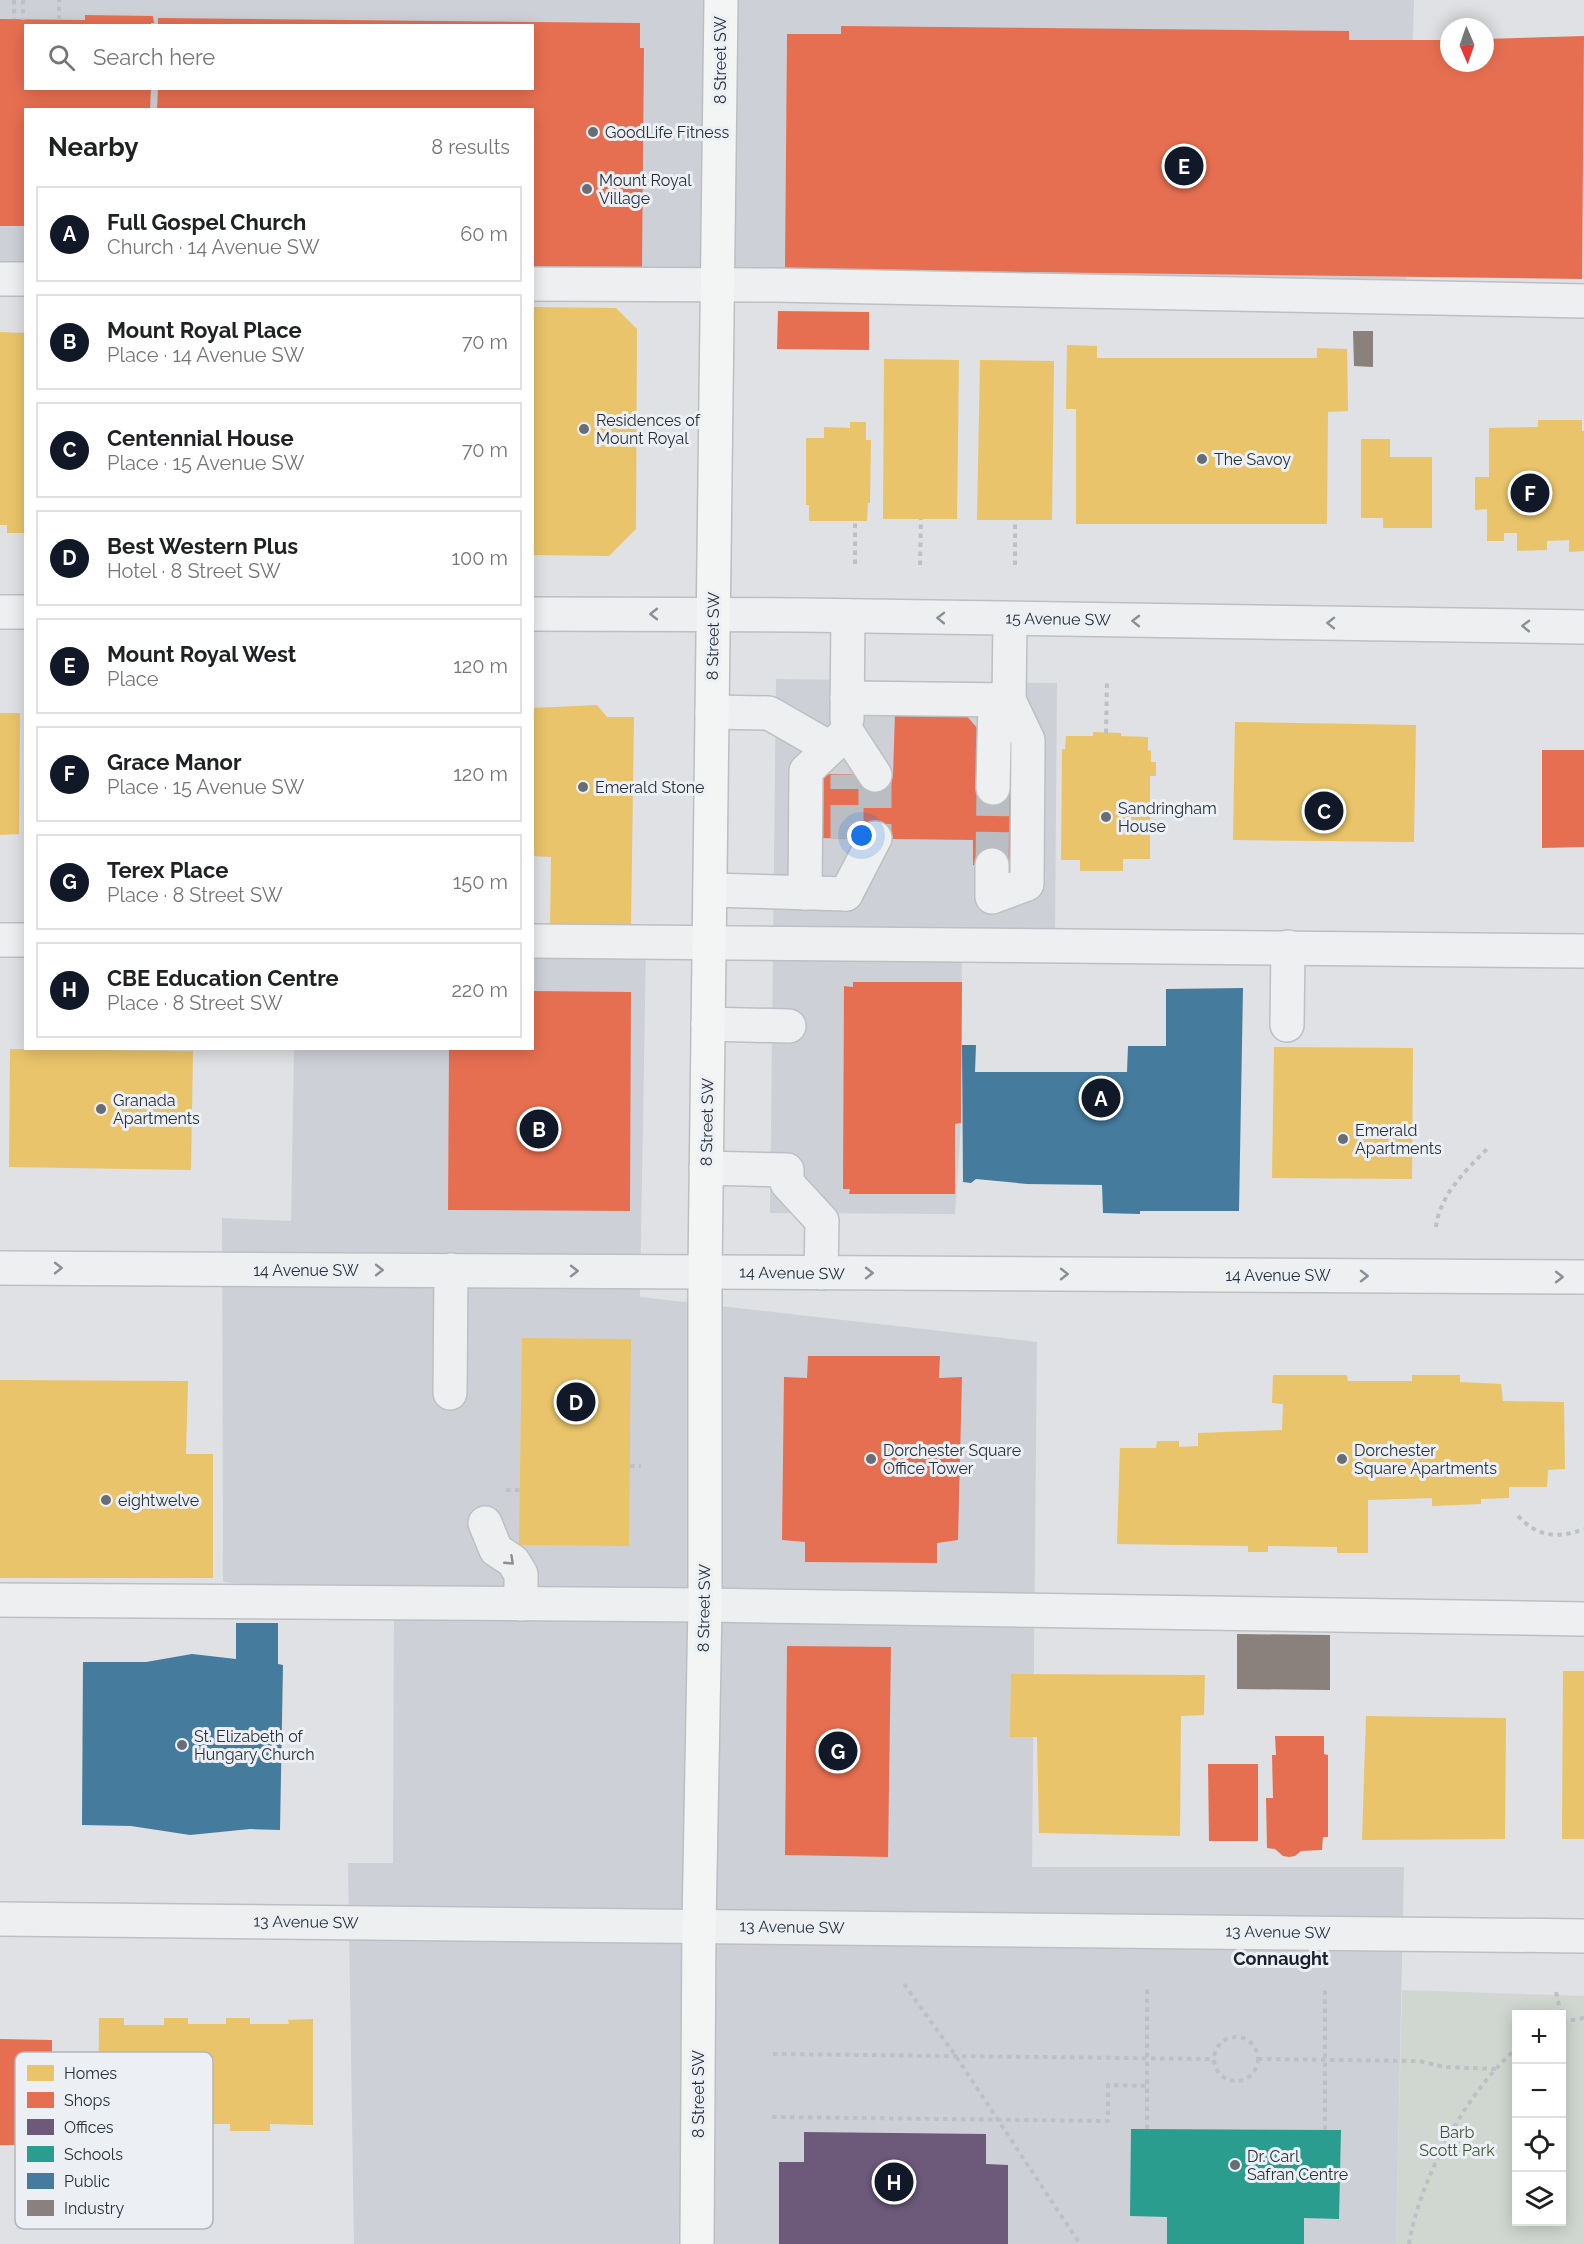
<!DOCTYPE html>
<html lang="en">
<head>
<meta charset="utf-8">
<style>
  body { margin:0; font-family:Raleway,sans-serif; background:#f2f2f2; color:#202124 }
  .controls { position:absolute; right:18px; bottom:18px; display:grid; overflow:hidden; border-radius:0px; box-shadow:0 3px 15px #0003 }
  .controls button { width:54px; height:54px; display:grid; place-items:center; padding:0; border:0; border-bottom:2px solid #e0e0e0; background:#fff; color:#202124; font:30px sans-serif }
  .compass { position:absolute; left:1440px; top:18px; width:54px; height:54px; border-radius:50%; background:#fff; box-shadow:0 3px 15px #0003; rotate:178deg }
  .you { position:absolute; left:862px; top:836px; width:21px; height:21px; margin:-15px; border:4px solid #fff; border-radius:50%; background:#1a73e8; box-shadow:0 0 0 9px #1a73e833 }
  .badge { display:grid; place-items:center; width:39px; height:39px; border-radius:50%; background:#111827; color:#fff; font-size:20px; font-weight:700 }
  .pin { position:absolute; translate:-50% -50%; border:3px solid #fff; box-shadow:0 2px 6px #0006 }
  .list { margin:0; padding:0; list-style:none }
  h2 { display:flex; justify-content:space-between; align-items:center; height:78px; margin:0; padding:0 24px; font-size:26px }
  h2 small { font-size:20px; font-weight:400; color:#757577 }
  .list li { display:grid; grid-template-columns:39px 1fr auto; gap:18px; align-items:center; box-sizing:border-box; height:96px; margin:0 12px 12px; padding:0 12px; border:2px solid #e0e0e0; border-radius:0px }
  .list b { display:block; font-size:22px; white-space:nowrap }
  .list p { margin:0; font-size:20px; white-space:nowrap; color:#757577 }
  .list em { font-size:20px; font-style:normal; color:#757577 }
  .icon { flex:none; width:33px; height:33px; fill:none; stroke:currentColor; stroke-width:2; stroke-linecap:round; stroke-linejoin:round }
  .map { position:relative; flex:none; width:1584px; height:2244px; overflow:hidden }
  .search { position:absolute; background:#fff; box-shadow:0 3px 15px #0003; left:24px; top:24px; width:510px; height:66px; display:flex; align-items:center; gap:15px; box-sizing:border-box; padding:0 21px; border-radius:0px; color:#757577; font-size:22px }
  .panel { position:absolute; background:#fff; box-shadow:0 3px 15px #0003; left:24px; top:108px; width:510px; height:942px; border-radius:0px }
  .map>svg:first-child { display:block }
  .built { fill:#cdd1d7; fill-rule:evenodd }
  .green { fill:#d0d7d0; fill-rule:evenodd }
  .homes { fill:#e9c46a }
  .shops { fill:#e76f51 }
  .offices { fill:#6d597a }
  .schools { fill:#2a9d8f }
  .public { fill:#457b9d }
  .industry { fill:#8a817c }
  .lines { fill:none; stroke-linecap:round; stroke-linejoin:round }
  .minor-tunnel { stroke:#babec2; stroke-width:33; stroke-dasharray:33 16; stroke-linecap:butt }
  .minor-casing { stroke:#bdbfc2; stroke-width:36 }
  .major-casing { stroke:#bcbec1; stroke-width:36 }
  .path { stroke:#bdc0c4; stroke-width:4; stroke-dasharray:4.5 4.5; stroke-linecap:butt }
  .minor { stroke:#eeeff0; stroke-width:33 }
  .major { stroke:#f3f4f4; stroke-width:33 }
  .oneway { stroke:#8a9096 }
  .poi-dot { fill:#676e76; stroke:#ecf0f4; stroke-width:2 }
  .labels { text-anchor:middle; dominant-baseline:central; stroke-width:6; stroke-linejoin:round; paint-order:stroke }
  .street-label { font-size:16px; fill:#27303b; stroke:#ecf0f4 }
  .poi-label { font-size:16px; fill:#27303b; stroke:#ecf0f4; text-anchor:start }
  .park-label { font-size:16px; fill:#3d5636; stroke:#ecf0f4 }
  .neighbourhood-label { font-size:18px; font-weight:bold; fill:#1a212c; stroke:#ecf0f4 }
  .key { fill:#ecf0f4; stroke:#b1b6bc; stroke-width:1.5 }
  .key-label { font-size:16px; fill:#27303b }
</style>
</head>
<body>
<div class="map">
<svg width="1584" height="2244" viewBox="0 0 1584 2244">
  <rect width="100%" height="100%" fill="#dfe1e4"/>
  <g class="built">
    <path d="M 0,0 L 1414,0 L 1406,289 L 533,283 L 532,110 L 26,110 L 25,278 L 0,278 ZM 26,26 L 532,26 L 532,88 L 26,88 Z"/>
    <polygon points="776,679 1057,683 1055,939 962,938 961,1123 955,1214 770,1213"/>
    <polygon points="533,942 646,945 640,1297 1037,1342 1032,1867 1404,1867 1396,2244 354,2244 348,1863 393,1863 394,1600 223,1582 222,1218 291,1221 294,1049 532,1048"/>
  </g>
  <g class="green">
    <polygon points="1584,36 1584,279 1582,279"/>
    <path d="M 1402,1990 L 1584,1996 L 1584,2244 L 1396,2244 ZM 1516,2014 L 1562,2014 L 1562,2222 L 1516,2222 Z"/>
  </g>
  <g class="homes">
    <polygon points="532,307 616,308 637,329 636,529 609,556 532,555"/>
    <polygon points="0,332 26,333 26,533 7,533 7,525 0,525"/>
    <polygon points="1067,345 1097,346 1097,358 1317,358 1317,348 1347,349 1348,411 1328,412 1327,524 1076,524 1076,409 1066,409"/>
    <polygon points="884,359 959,360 957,519 883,519"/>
    <polygon points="980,360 1054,361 1052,520 977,520"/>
    <polygon points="1538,420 1582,420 1582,431 1584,431 1584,551 1569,552 1569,540 1547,541 1547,550 1517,551 1517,533 1504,533 1504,541 1487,541 1487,509 1475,510 1475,477 1489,477 1489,428 1538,427"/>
    <polygon points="850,422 866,422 866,440 871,440 870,503 868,503 867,521 809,521 809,505 806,505 806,438 824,438 824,427 850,428"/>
    <polygon points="1361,439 1390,439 1390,457 1432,457 1432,528 1383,528 1383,518 1361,518"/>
    <polygon points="597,705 607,717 634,717 631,926 550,926 551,857 532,856 532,708"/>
    <polygon points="0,713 20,713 19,834 0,835"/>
    <polygon points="1235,722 1416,725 1414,842 1233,840"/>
    <polygon points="1093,732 1121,733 1121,736 1148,737 1148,751 1151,750 1151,762 1156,762 1156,776 1150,776 1150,859 1123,859 1123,871 1080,871 1080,860 1061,860 1062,749 1065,749 1066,736 1093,736"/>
    <polygon points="1274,1047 1413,1048 1412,1179 1272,1178"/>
    <polygon points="10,1049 193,1051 191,1170 9,1167"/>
    <polygon points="522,1338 631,1339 629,1546 519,1545"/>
    <polygon points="1273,1375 1347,1375 1348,1381 1412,1381 1412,1375 1460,1375 1460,1382 1501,1384 1503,1401 1564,1402 1565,1469 1548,1470 1547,1487 1509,1487 1509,1498 1481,1499 1481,1504 1432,1506 1432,1498 1368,1500 1368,1553 1337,1553 1337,1547 1268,1546 1268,1552 1248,1552 1248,1546 1117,1544 1120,1448 1156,1448 1157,1441 1179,1441 1179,1447 1198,1446 1198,1433 1282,1430 1283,1404 1272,1403"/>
    <polygon points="0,1380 188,1381 186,1454 213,1454 213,1578 0,1578"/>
    <polygon points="1563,1671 1584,1671 1584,1839 1562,1839"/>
    <polygon points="1011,1674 1205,1675 1204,1715 1181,1716 1180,1836 1039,1833 1037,1737 1010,1737"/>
    <polygon points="1366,1716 1506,1718 1505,1839 1362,1840"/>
    <polygon points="99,2018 124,2018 124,2025 164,2025 164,2018 188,2018 188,2024 226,2024 226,2018 250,2018 250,2024 289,2024 288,2020 313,2019 313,2125 270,2124 270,2131 230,2131 230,2124 182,2124 182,2130 141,2130 141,2125 98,2125"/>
  </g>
  <g class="shops">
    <polygon points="85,15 153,16 154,23 151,23 151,26 26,26 26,88 151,88 150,110 26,110 26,226 0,226 0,19 85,20"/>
    <polygon points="158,18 640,23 640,48 644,48 642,269 532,268 532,110 157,110 158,88 532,88 532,26 158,26"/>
    <polygon points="841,26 1349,31 1349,40 1449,40 1449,63 1485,63 1485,39 1584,36 1582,279 785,269 787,34 841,34"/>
    <polygon points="778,311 869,312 869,350 777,349"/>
    <polygon points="895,713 965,714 978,729 978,788 1011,789 1010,865 973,865 973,840 812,838 813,774 893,775"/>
    <polygon points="1542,750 1584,750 1584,847 1542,848"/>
    <polygon points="853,982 962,982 961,1123 955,1124 955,1194 849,1194 850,1189 843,1189 844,986 853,987"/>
    <polygon points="532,991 631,992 630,1211 448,1210 449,1048 532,1048"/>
    <polygon points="808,1356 940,1356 939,1378 962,1377 958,1540 937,1543 937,1563 805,1562 805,1542 782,1540 784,1377 807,1378"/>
    <polygon points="787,1646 891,1647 888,1857 785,1855"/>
    <polygon points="1275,1736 1324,1736 1324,1754 1328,1755 1328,1837 1323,1837 1322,1850 1301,1851 1295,1856 1289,1857 1283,1856 1275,1849 1267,1848 1266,1798 1273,1798 1272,1755 1276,1755"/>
    <polygon points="1208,1764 1258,1764 1258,1841 1209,1841"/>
    <polygon points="0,2039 52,2040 52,2145 0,2145"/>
  </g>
  <polygon class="offices" points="804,2132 986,2134 986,2164 1008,2165 1008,2244 779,2244 779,2162 804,2162"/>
  <polygon class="schools" points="1131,2129 1341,2130 1339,2219 1304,2218 1304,2244 1167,2244 1167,2217 1130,2216"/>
  <g class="public">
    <polygon points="1243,988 1239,1211 1140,1211 1140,1214 1103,1213 1102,1185 1027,1184 976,1179 971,1183 963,1182 962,1045 976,1045 975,1072 1127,1072 1128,1046 1166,1046 1166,989"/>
    <polygon points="236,1623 278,1623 278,1664 283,1665 280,1830 250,1829 190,1835 131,1826 82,1825 83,1662 146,1662 192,1654 236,1659"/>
  </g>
  <g class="industry">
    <polygon points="1353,331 1373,331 1373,367 1354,366"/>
    <polygon points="1237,1634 1330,1635 1330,1690 1237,1689"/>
  </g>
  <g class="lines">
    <g class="minor-tunnel">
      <polyline points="875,775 875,838"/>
      <polyline points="847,838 847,775"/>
      <polyline points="992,865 993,788"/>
    </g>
    <g class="minor-casing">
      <g id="minor">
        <polyline points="0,279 26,279"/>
        <polyline points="532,284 775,285 1584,301"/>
        <polyline points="0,612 26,612"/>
        <polyline points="532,614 800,615 1584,627"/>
        <polyline points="847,698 1009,700 1010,619"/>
        <polyline points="712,712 769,713 830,748"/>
        <polyline points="847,719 848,616"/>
        <polyline points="993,788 995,700"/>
        <polyline points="992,865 992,897 1027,884 1028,740 1009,700"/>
        <polyline points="710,890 846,894"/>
        <polyline points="805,893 806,771 847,732 875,775"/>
        <polyline points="846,894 875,838"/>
        <polyline points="0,940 26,940"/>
        <polyline points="532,941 1584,951"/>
        <polyline points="708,1024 789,1026"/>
        <polyline points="1287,1025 1288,947"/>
        <polyline points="706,1168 787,1170 787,1183 822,1221 821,1273"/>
        <polyline points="0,1268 1584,1277"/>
        <polyline points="450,1393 451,1270"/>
        <polyline points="485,1523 496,1550 513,1561 521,1574 521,1604"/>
        <polyline points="0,1600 705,1605 1584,1619"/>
        <polyline points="0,1919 1584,1936"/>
      </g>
    </g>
    <g class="major-casing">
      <polyline id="major" points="697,2244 699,1926 705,1605 705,1272 721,0"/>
    </g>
    <g class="path">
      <polyline points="14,0 14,19"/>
      <polyline points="23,0 23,20"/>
      <polyline points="59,20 59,0"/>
      <polyline points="855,564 855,522"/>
      <polyline points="920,565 921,519"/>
      <polyline points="1015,565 1015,520"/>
      <polyline points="1106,733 1107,679"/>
      <path d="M 1436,1227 C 1440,1195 1465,1171 1487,1149"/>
      <polyline points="630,1466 641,1466"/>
      <polyline points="506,1490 520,1490"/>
      <path d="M 1518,1516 C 1538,1537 1557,1539 1584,1529"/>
      <polyline points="904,1984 955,2055 1080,2244"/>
      <polyline points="1556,1992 1561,2014"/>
      <polyline points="1562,2022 1584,2018"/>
      <circle cx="1236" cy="2059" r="22"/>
      <polyline points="773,2054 1214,2059"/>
      <polyline points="1258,2059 1419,2061 1445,2067 1497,2069"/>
      <polyline points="772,2117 1108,2121 1108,2085 1147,2086"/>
      <polyline points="1147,2129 1147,1987"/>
      <polyline points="1325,2130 1325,1989"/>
      <path d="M 1409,2244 C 1419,2180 1467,2091 1516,2049"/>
    </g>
    <use href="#minor" class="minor"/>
    <use href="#major" class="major"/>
  </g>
  <defs><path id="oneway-chevron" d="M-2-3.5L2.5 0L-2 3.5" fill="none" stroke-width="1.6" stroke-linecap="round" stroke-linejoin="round" transform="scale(1.5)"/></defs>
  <g class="oneway">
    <use href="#oneway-chevron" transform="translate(654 614) rotate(-180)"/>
    <use href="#oneway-chevron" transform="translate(941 618) rotate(-179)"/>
    <use href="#oneway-chevron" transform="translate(1136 621) rotate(-179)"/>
    <use href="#oneway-chevron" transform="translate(1331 623) rotate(-179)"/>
    <use href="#oneway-chevron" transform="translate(1526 626) rotate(-179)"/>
    <use href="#oneway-chevron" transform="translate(58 1268)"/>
    <use href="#oneway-chevron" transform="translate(379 1270)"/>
    <use href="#oneway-chevron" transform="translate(574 1271)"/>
    <use href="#oneway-chevron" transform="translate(869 1273)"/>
    <use href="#oneway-chevron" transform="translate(1064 1274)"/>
    <use href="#oneway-chevron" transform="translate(1364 1276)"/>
    <use href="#oneway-chevron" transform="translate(1559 1277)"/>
    <use href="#oneway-chevron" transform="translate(510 1561) rotate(43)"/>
  </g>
  <g class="poi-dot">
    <circle cx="593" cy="132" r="6"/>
    <circle cx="587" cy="189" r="6"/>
    <circle cx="584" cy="429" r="6"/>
    <circle cx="1202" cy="459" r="6"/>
    <circle cx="583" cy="787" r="6"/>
    <circle cx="1106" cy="817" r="6"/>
    <circle cx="101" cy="1109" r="6"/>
    <circle cx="1343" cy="1139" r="6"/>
    <circle cx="871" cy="1459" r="6"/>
    <circle cx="1342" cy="1459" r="6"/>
    <circle cx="106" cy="1500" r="6"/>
    <circle cx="182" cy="1745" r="6"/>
    <circle cx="1235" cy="2165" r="6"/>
  </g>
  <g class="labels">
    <g class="street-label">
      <text transform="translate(720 60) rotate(-90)">8 Street SW</text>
      <text transform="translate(1058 619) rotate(1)">15 Avenue SW</text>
      <text transform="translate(713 636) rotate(-89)">8 Street SW</text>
      <text transform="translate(707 1122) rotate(-89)">8 Street SW</text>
      <text x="306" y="1270">14 Avenue SW</text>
      <text transform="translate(792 1273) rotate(1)">14 Avenue SW</text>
      <text x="1278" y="1275">14 Avenue SW</text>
      <text transform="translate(704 1608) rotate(-89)">8 Street SW</text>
      <text transform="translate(306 1922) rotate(1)">13 Avenue SW</text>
      <text transform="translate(792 1927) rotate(1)">13 Avenue SW</text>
      <text transform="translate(1278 1932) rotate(1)">13 Avenue SW</text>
      <text transform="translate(698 2094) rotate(-90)">8 Street SW</text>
    </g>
    <g class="poi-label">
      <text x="605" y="132">GoodLife Fitness</text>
      <text x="599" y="180">Mount Royal<tspan x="599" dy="18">Village</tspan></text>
      <text x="596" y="420">Residences of<tspan x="596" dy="18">Mount Royal</tspan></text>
      <text x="1214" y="459">The Savoy</text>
      <text x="595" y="787">Emerald Stone</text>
      <text x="1118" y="808">Sandringham<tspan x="1118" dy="18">House</tspan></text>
      <text x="113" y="1100">Granada<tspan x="113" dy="18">Apartments</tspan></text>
      <text x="1355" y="1130">Emerald<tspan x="1355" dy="18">Apartments</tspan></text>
      <text x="883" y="1450">Dorchester Square<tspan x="883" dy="18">Office Tower</tspan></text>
      <text x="1354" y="1450">Dorchester<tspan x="1354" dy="18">Square Apartments</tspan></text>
      <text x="118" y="1500">eightwelve</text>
      <text x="194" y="1736">St. Elizabeth of<tspan x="194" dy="18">Hungary Church</tspan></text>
      <text x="1247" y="2156">Dr. Carl<tspan x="1247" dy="18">Safran Centre</tspan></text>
    </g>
    <g class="park-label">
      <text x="1457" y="2132">Barb<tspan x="1457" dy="18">Scott Park</tspan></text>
    </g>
    <g class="neighbourhood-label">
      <text x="1281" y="1958">Connaught</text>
    </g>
  </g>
  <rect x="15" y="2052" width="198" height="177" rx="9" class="key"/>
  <rect x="27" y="2065" width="27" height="16" fill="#e9c46a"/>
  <rect x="27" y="2092" width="27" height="16" fill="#e76f51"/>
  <rect x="27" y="2119" width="27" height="16" fill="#6d597a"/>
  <rect x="27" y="2146" width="27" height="16" fill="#2a9d8f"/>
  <rect x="27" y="2173" width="27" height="16" fill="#457b9d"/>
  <rect x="27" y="2200" width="27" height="16" fill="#8a817c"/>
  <g class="key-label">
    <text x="64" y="2079">Homes</text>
    <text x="64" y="2106">Shops</text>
    <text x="64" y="2133">Offices</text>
    <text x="64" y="2160">Schools</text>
    <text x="64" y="2187">Public</text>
    <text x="64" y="2214">Industry</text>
  </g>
</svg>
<div class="controls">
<button>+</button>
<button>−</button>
<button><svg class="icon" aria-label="locate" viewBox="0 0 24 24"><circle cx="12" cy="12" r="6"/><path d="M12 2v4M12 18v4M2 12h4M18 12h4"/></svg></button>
<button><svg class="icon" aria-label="layers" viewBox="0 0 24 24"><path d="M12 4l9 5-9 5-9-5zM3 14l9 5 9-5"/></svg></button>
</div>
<svg class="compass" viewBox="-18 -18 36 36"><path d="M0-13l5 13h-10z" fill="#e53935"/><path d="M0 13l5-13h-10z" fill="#757577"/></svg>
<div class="you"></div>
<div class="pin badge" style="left:1101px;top:1098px">A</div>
<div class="pin badge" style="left:539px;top:1129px">B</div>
<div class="pin badge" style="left:1324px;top:811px">C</div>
<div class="pin badge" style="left:576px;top:1402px">D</div>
<div class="pin badge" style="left:1184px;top:166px">E</div>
<div class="pin badge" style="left:1530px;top:493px">F</div>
<div class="pin badge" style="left:838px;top:1751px">G</div>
<div class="pin badge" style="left:894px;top:2182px">H</div>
<div class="search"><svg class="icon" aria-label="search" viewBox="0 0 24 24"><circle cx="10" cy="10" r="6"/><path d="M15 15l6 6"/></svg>Search here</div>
<section class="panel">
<h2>Nearby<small>8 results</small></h2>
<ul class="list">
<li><span class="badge">A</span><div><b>Full Gospel Church</b><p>Church · 14 Avenue SW</p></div><em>60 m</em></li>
<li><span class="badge">B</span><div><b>Mount Royal Place</b><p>Place · 14 Avenue SW</p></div><em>70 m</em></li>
<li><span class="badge">C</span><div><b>Centennial House</b><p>Place · 15 Avenue SW</p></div><em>70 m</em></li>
<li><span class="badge">D</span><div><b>Best Western Plus</b><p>Hotel · 8 Street SW</p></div><em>100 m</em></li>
<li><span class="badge">E</span><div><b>Mount Royal West</b><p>Place</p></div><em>120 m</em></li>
<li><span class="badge">F</span><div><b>Grace Manor</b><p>Place · 15 Avenue SW</p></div><em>120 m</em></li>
<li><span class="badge">G</span><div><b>Terex Place</b><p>Place · 8 Street SW</p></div><em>150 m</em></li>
<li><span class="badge">H</span><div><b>CBE Education Centre</b><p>Place · 8 Street SW</p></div><em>220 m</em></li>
</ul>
</section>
</div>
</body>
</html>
